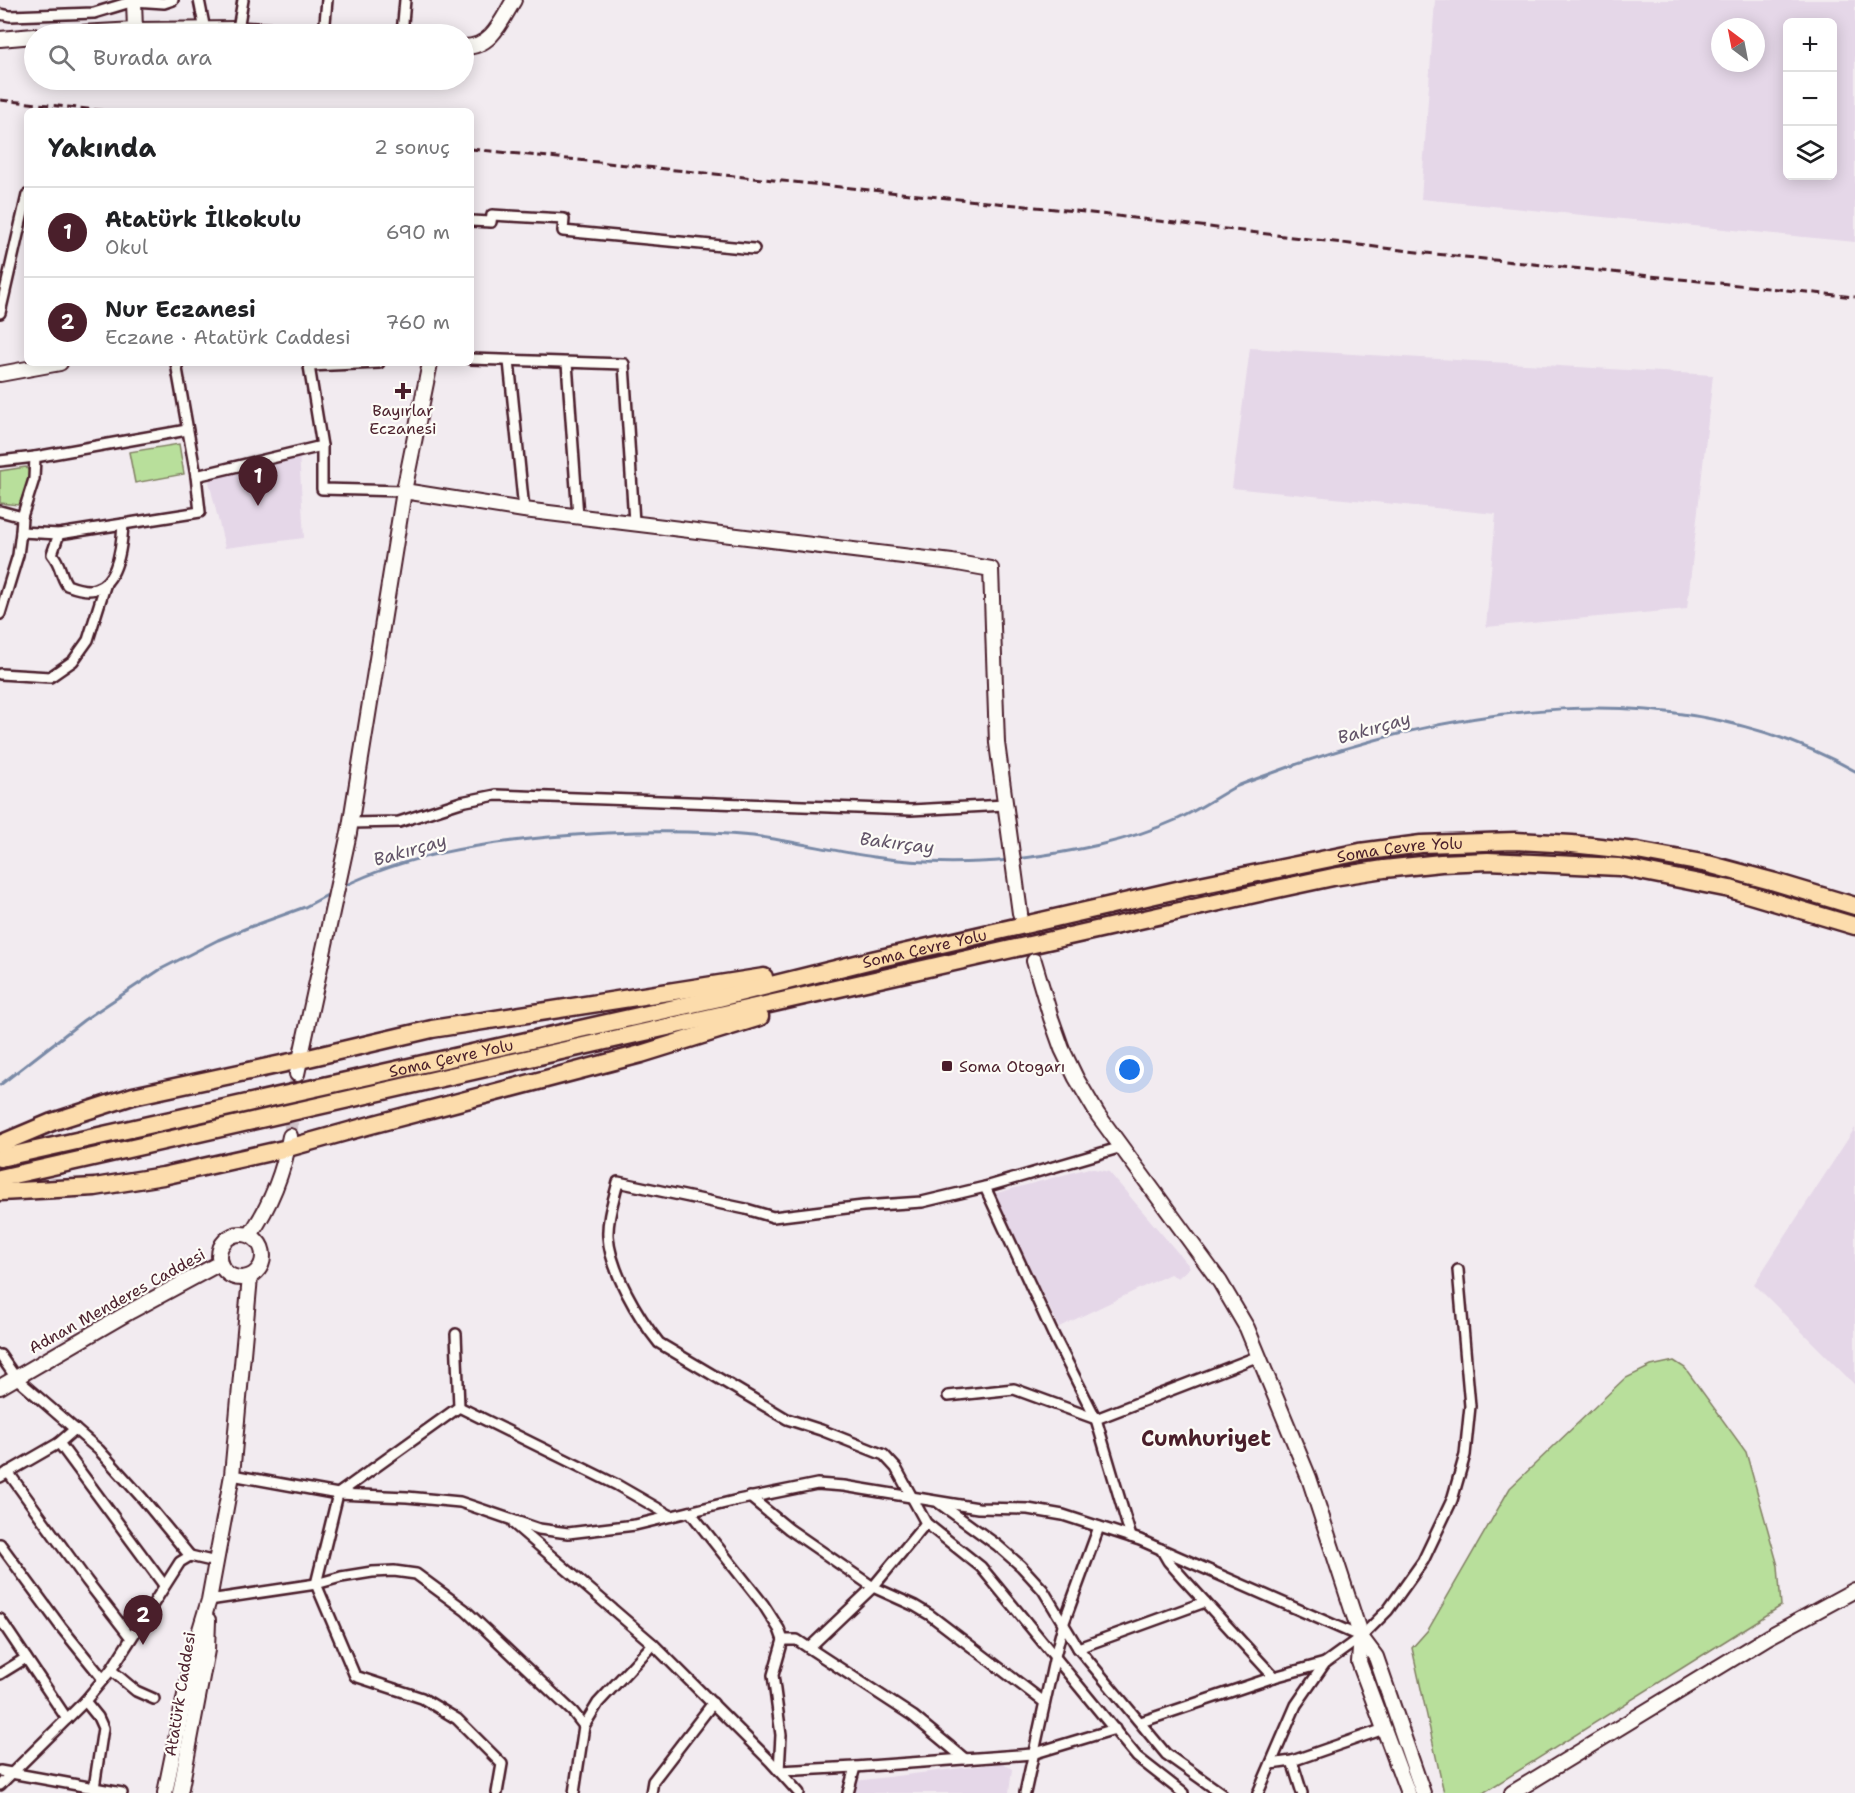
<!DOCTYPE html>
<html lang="tr">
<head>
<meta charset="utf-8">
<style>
  body { margin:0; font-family:"Shantell Sans",sans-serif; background:#f2f2f2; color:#202124 }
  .controls { position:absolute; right:18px; top:18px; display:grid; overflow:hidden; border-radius:9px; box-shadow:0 3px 15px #0003 }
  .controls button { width:54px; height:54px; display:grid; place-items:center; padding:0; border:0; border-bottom:2px solid #e0e0e0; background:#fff; color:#202124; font:30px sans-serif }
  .compass { position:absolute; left:1711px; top:18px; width:54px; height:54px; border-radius:50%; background:#fff; box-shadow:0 3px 15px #0003; rotate:328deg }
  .you { position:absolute; left:1130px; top:1070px; width:21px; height:21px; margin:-15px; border:4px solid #fff; border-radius:50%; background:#1a73e8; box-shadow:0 0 0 9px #1a73e833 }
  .badge { display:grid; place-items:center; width:39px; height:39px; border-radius:50%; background:#4a1f2b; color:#fff; font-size:20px; font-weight:700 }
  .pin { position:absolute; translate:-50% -50px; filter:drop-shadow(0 2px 3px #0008) }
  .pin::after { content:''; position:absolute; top:32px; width:21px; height:18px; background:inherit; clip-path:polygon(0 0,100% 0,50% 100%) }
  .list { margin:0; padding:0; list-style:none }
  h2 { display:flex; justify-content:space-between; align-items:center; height:78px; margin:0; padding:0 24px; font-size:26px }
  h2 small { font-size:20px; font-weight:400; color:#757577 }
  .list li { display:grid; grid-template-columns:39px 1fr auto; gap:18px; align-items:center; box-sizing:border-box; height:90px; padding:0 24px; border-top:2px solid #e0e0e0 }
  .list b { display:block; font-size:22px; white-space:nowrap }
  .list p { margin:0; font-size:20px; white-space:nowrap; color:#757577 }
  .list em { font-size:20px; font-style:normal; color:#757577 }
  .icon { flex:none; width:33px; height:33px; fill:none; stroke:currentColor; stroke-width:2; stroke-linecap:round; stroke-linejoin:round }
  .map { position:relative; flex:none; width:1855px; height:1793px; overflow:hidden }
  .search { position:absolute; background:#fff; box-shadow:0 3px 15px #0003; left:24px; top:24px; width:450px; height:66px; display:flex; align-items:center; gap:15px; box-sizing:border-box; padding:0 21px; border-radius:33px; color:#757577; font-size:22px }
  .panel { position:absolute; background:#fff; box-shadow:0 3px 15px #0003; left:24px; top:108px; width:450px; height:258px; border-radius:9px }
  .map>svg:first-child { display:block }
  .built { fill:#e5d7e8; fill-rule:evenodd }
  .green { fill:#b8df9b; stroke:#817f63; stroke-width:1.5 }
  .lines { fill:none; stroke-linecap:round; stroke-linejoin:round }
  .stream { stroke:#7989a6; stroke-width:3 }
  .secondary-tunnel { stroke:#d0c2c9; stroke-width:14; stroke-dasharray:14 7; stroke-linecap:butt }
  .street-casing { stroke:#4a1f2b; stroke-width:14 }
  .secondary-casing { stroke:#4a1f2b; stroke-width:18 }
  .highway-casing { stroke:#4a1f2b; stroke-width:21 }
  .street { stroke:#fdfcf7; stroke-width:9 }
  .secondary { stroke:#fdfcf7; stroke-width:14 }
  .highway { stroke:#fcdcac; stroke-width:16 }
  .rail { stroke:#4a1f2b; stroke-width:3; stroke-dasharray:9 4.5; stroke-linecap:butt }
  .poi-dot { fill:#4a1f2b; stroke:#fdfcf7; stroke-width:2 }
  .labels { text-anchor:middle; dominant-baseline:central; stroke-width:4.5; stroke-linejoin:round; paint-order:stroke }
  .poi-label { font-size:16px; fill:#4a1f2b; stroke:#fdfcf7 }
  .street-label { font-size:16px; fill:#4a1f2b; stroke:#fdfcf7 }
  .water-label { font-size:18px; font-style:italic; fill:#625468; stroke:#fdfcf7 }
  .district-label { font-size:22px; font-weight:bold; fill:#4a1f2b; stroke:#fdfcf7 }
</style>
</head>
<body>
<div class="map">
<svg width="1855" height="1793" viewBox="0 0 1855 1793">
  <rect width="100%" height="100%" fill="#f2ebf0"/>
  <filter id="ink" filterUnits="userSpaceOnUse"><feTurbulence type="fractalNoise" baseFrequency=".0167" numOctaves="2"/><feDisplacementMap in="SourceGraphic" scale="12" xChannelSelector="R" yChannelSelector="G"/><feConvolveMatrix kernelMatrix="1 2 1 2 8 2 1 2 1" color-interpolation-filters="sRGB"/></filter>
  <g filter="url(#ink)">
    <g class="built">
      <path d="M 1435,0 L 1855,0 L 1855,242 L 1421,199 ZM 1788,22 L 1832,22 L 1832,176 L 1788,176 ZM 1720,27 L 1756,27 L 1756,63 L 1720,63 Z"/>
      <polygon points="1250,348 1713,375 1687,609 1486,627 1496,514 1232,488"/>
      <polygon points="299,452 304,538 225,548 207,473"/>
      <polygon points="1855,1128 1855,1385 1754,1284"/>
      <polygon points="1089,1168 1109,1172 1190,1267 1178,1278 1170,1274 1059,1327 993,1194"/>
      <polygon points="1003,1763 1012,1769 1009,1793 853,1793 855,1781"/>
    </g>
    <g class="green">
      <polygon points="179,444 184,474 135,483 129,452"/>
      <polygon points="26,467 31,474 19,505 0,503 0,471"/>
      <polygon points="1674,1361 1685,1368 1746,1452 1778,1566 1781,1606 1483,1793 1444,1793 1412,1648 1428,1630 1510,1488 1624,1379 1651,1366"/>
    </g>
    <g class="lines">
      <g class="stream">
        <path d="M 1016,859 C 1072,852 1127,842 1178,819 C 1198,810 1215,798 1233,788 C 1244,783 1256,779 1267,775 C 1453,705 1673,670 1855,771"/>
        <path d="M 342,887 C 407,855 477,844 549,837 C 617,831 684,829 753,836 C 793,841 833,851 874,857 C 919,864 964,864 1010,860"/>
        <polyline points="0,1085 84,1020 161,969 218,940 247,928 305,907 331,893"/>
      </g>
      <polyline class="secondary-tunnel" points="290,1136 297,1074"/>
      <g class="street-casing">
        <g id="street">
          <polyline points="199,0 205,30"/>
          <polyline points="0,14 10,16 94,13 134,1 164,3 173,0"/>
          <polyline points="238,29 243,0"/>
          <polyline points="324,34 327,0"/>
          <polyline points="402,34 405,0"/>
          <polyline points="471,221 491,222 492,215 564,219 563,231 754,249"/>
          <polyline points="0,313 27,195"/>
          <polyline points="471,359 624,364 634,522"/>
          <polyline points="509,361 524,510"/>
          <polyline points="176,363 196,476 322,446"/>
          <polyline points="309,363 309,366 379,363"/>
          <polyline points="567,363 578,516"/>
          <polyline points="309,366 322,446 322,489 404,491"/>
          <polyline points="187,430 35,457 34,479 22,517 21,532 59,534 200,512 196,476"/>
          <polyline points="0,461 35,457"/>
          <polyline points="0,511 22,517"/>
          <path d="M 59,534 L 52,554 C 62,566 59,573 67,585 C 75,588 87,592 95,589 C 118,583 122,544 123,524"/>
          <polyline points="0,614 18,555 21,532"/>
          <polyline points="0,674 50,677 73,661 88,640 106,583"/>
          <polyline points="351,823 399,822 461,802 496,795 911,810 1005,805"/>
          <path d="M 1122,1147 L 985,1187 L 922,1202 L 863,1206 L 773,1217 L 746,1209 L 618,1182 C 614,1199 607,1218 608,1236 C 610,1270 638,1317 659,1343 L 787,1419 L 821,1430 L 884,1455 L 896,1468 L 926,1523 L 981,1567 L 1137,1757 L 1183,1793"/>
          <polyline points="985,1187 1053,1334 1096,1419 1131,1537"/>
          <polyline points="456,1334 459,1407 338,1494 316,1584 355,1676 422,1698 457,1719 502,1764 497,1793"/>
          <polyline points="0,1355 16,1378 99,1450 143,1499 190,1556"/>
          <polyline points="948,1396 1014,1389 1096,1419 1259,1356"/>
          <polyline points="459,1407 617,1485 671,1516"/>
          <polyline points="59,1443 164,1585"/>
          <polyline points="8,1472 87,1581 131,1638"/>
          <polyline points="232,1475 338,1494 407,1497 460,1502 539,1529 568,1533 635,1525 738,1500 817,1484 844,1486 978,1508 1028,1509 1063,1515 1140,1540 1361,1637"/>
          <polyline points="0,1477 59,1443 75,1429"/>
          <polyline points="750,1497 789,1529 873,1587 915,1606 930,1615 1044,1702"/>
          <polyline points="939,1503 997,1545 1021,1566 1043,1590 1078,1648 1166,1754 1221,1793"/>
          <polyline points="690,1512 763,1604 779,1629 783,1640 773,1675 781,1735 779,1771 855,1767 1032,1754 1115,1729"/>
          <polyline points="514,1524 653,1644 770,1761 799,1793"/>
          <polyline points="0,1544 61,1627 103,1679"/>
          <polyline points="1161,1549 1168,1561 1183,1578 1274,1677"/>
          <polyline points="209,1600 316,1584 341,1577 372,1572 394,1571 416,1574 465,1610 573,1712 584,1726 574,1793"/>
          <polyline points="0,1619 67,1719"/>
          <polyline points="783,1640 797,1640 809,1648 913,1716 965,1759"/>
          <polyline points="809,1648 873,1587 926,1523"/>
          <polyline points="1078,1648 1205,1602"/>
          <polyline points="111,1670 136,1691 154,1699"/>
          <polyline points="0,1674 26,1658"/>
          <polyline points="85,1701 98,1717 103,1728 94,1788"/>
          <polyline points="1141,1722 1274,1677 1325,1663"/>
          <polyline points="584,1726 598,1703 653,1644"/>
          <polyline points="1292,1761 1302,1793"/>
          <polyline points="1271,1764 1292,1761 1384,1729"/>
          <polyline points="0,1771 122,1793"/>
          <polyline points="0,1785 85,1701 111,1670 180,1562 190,1556 216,1562"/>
          <polyline points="651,1793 653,1781 713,1703"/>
          <polyline points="848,1793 855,1767"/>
          <polyline points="1025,1793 1055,1656 1063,1625 1099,1527"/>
          <polyline points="1258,1793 1296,1705 1325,1663 1361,1637 1388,1610 1423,1561 1452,1500 1465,1455 1470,1406 1458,1270"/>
        </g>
      </g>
      <g class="secondary-casing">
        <g id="secondary">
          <polyline points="134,0 135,30"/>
          <polyline points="63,34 135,30 238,29 325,34"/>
          <polyline points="0,39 34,36"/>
          <path d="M 464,47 C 492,47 501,21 514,0"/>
          <polyline points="0,374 60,363"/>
          <polyline points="404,491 524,510 952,562 991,569 997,743 1020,913"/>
          <polyline points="1034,961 1051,1018 1062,1049 1076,1078 1098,1115 1220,1282 1247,1328 1309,1478 1361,1637 1376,1657 1423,1793"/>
          <polyline points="297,1074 349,833 404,491 430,363"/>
          <circle cx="241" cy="1256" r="22"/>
          <path d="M 250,1235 C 270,1206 284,1170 290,1136"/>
          <polyline points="0,1387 131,1311 220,1263"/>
          <polyline points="1361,1637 1359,1662 1408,1793"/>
          <polyline points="165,1793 195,1646 209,1600 232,1475 250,1277"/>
          <polyline points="180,1793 207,1650 208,1620"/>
          <polyline points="1512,1793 1768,1637 1855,1590"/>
        </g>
      </g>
      <g class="highway-casing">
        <g id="highway">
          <polyline points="0,1144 52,1122 133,1096 300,1060 432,1029 764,977"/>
          <path id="s1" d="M 0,1158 L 715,999 L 872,960 L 1190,887 L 1360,852 L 1421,844 L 1515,841 L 1572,844 L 1637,851 L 1708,864 L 1775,882 L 1855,906"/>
          <polyline points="0,1178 1277,889 1333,877 1384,869 1441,863 1488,861 1619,867 1730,889 1855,926"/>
          <polyline points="0,1192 95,1187 163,1176 288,1148 367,1126 641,1054 760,1017"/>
        </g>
      </g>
      <use href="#street" class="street"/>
      <use href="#secondary" class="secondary"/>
      <use href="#highway" class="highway"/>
      <g class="rail">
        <polyline points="0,100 107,111"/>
        <polyline points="471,149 1075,211 1426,253 1855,297"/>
      </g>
    </g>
  </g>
  <g class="poi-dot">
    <path d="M400 382h6v6h6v6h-6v6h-6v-6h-6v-6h6z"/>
    <rect x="941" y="1060" width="12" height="12" rx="3"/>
  </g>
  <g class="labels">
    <g class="poi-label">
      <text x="403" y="410">Bayırlar<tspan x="403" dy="18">Eczanesi</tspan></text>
      <text x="959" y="1066" text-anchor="start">Soma Otogarı</text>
    </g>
    <g class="street-label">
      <text stroke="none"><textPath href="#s1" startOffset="1434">Soma Çevre Yolu</textPath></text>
      <text stroke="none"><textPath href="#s1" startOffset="948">Soma Çevre Yolu</textPath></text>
      <text stroke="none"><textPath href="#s1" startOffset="462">Soma Çevre Yolu</textPath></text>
      <text transform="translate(117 1301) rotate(-29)">Adnan Menderes Caddesi</text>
      <text transform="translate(180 1694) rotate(-81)">Atatürk Caddesi</text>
    </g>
    <g class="water-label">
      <text transform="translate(1374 728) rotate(-16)">Bakırçay</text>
      <text transform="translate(897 843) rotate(7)">Bakırçay</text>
      <text transform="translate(410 850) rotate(-16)">Bakırçay</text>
    </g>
    <g class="district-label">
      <text x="1206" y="1438">Cumhuriyet</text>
    </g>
  </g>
</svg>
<div class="controls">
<button>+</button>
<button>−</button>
<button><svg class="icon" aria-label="layers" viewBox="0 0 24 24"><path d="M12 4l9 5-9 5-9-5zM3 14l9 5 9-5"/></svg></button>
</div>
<svg class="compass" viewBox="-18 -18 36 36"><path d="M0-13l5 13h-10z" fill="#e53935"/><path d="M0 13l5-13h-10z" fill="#757577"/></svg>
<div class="you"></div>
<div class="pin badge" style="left:258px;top:506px">1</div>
<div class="pin badge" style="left:143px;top:1645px">2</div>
<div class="search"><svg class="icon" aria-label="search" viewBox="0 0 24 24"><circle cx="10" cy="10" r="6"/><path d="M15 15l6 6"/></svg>Burada ara</div>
<section class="panel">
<h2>Yakında<small>2 sonuç</small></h2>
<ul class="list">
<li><span class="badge">1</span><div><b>Atatürk İlkokulu</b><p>Okul</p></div><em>690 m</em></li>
<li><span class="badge">2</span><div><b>Nur Eczanesi</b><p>Eczane · Atatürk Caddesi</p></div><em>760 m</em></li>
</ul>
</section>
</div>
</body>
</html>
